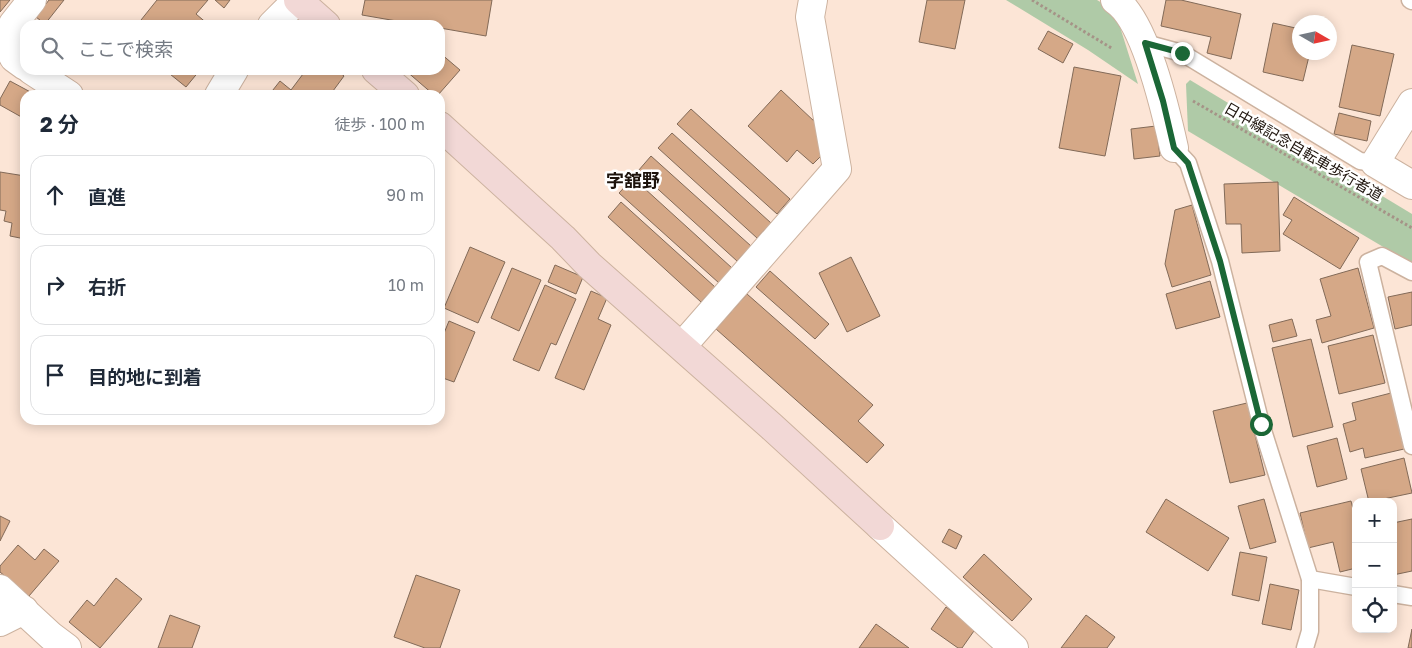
<!DOCTYPE html>
<html lang="ja">
<head>
<meta charset="utf-8">
<style>
  body { margin:0; font-family:"Golos Text","Noto Sans JP",sans-serif; background:#f6f6f7; color:#1f2937 }
  .controls { position:absolute; right:15px; bottom:15px; display:grid; overflow:hidden; border-radius:10px; box-shadow:0 2px 12px #0003 }
  .controls button { width:45px; height:45px; display:grid; place-items:center; padding:0; border:0; border-bottom:1px solid #e0e1e3; background:#fff; color:#1f2937; font:25px sans-serif }
  .compass { position:absolute; left:1292px; top:15px; width:45px; height:45px; border-radius:50%; background:#fff; box-shadow:0 2px 12px #0003; rotate:99deg }
  .stop { position:absolute; width:15px; height:15px; margin:-11px; border:4px solid #1b6736; border-radius:50%; background:#fff }
  .stop.end { background:#1b6736; border-color:#fff; box-shadow:0 1px 5px #0008 }
  .list { margin:0; padding:0; list-style:none }
  h2 { display:flex; justify-content:space-between; align-items:center; height:65px; margin:0; padding:0 20px; font-size:21px }
  h2 small { font-size:16px; font-weight:400; color:#747a83 }
  .list li { display:grid; grid-template-columns:32px 1fr auto; gap:15px; align-items:center; box-sizing:border-box; height:80px; margin:0 10px 10px; padding:0 10px; border:1px solid #e0e1e3; border-radius:15px }
  .list b { display:block; font-size:19px; white-space:nowrap }
  .list em { font-size:16px; font-style:normal; color:#747a83 }
  .icon { flex:none; width:28px; height:28px; fill:none; stroke:currentColor; stroke-width:2; stroke-linecap:round; stroke-linejoin:round }
  .map { position:relative; flex:none; width:1412px; height:648px; overflow:hidden }
  .search { position:absolute; background:#fff; box-shadow:0 2px 12px #0003; left:20px; top:20px; width:425px; height:55px; display:flex; align-items:center; gap:12px; box-sizing:border-box; padding:0 18px; border-radius:15px; color:#747a83; font-size:19px }
  .panel { position:absolute; background:#fff; box-shadow:0 2px 12px #0003; left:20px; top:90px; width:425px; height:335px; border-radius:15px }
  .map>svg:first-child { display:block }
  .green { fill:#afcaa7 }
  .building { fill:#d5a887; stroke:#826a58 }
  .lines { fill:none; stroke-linecap:round; stroke-linejoin:round }
  .lane-casing { stroke:#ccb29f; stroke-width:19 }
  .street-casing { stroke:#ccb29f; stroke-width:30 }
  .secondary-casing { stroke:#ccb29f; stroke-width:30 }
  .path { stroke:#a59387; stroke-width:3; stroke-dasharray:2.5 2.5; stroke-linecap:butt }
  .lane { stroke:#fff; stroke-width:16 }
  .street { stroke:#fff; stroke-width:28 }
  .secondary { stroke:#f2d8d6; stroke-width:28 }
  .route { stroke:#1b6736; stroke-width:6 }
  .labels { text-anchor:middle; dominant-baseline:central; stroke-width:5; stroke-linejoin:round; paint-order:stroke }
  .street-label { font-size:15px; fill:#1d130c; stroke:#fff }
  .quarter-label { font-size:18px; font-weight:bold; fill:#1d130c; stroke:#fff }
</style>
</head>
<body>
<div class="map">
<svg width="1412" height="648" viewBox="0 0 1412 648">
  <rect width="100%" height="100%" fill="#fce5d6"/>
  <g class="green">
    <polygon points="1006,0 1097,0 1115,11 1138,84 1088,50"/>
    <polygon points="1190,80 1412,214 1412,264 1188,131 1186,84"/>
  </g>
  <g class="building">
    <polygon points="0,0 10,0 0,12"/>
    <polygon points="49,0 64,0 45,24 36,17"/>
    <polygon points="157,0 208,0 196,14 209,25 137,25"/>
    <polygon points="215,0 230,0 224,8"/>
    <polygon points="365,0 492,0 486,36 440,28 440,25 420,25 362,15"/>
    <polygon points="927,0 965,0 955,49 919,42"/>
    <polygon points="1166,0 1181,0 1241,14 1231,59 1207,53 1211,37 1161,26"/>
    <polygon points="1273,23 1300,29 1300,52 1310,52 1303,81 1263,72"/>
    <polygon points="1048,31 1073,44 1063,63 1038,49"/>
    <polygon points="1352,45 1394,54 1380,116 1339,107"/>
    <polygon points="440,53 460,70 438,95 434,95 405,70 440,70"/>
    <polygon points="1074,67 1121,76 1105,156 1059,148"/>
    <polygon points="165,70 200,70 186,87"/>
    <polygon points="306,70 337,70 344,76 330,95 269,95 280,81 291,90"/>
    <polygon points="10,81 36,95 25,95 25,119 0,105 0,99"/>
    <polygon points="781,90 815,122 824,153 813,164 797,150 787,162 748,126"/>
    <polygon points="691,109 790,199 777,214 677,124"/>
    <polygon points="1339,113 1371,121 1367,141 1334,134"/>
    <polygon points="1156,126 1160,156 1134,159 1131,129"/>
    <polygon points="672,133 771,223 757,238 658,148"/>
    <polygon points="651,156 751,246 737,261 638,171"/>
    <polygon points="0,172 25,176 25,239 10,236 12,223 4,221 6,211 0,210"/>
    <polygon points="633,178 732,268 719,283 619,193"/>
    <polygon points="1278,182 1280,251 1242,253 1241,224 1226,224 1224,184"/>
    <polygon points="1294,197 1359,238 1340,269 1283,234 1292,220 1283,215"/>
    <polygon points="621,202 715,287 701,302 608,217"/>
    <polygon points="1192,205 1211,275 1172,287 1165,264 1175,210"/>
    <polygon points="470,247 505,262 478,323 444,308"/>
    <polygon points="851,257 880,316 847,332 819,273"/>
    <polygon points="555,265 583,277 576,294 548,282"/>
    <polygon points="512,268 541,280 519,331 491,318"/>
    <polygon points="1358,268 1374,328 1322,343 1316,320 1331,316 1320,279"/>
    <polygon points="770,271 829,324 815,339 756,287"/>
    <polygon points="1210,281 1220,317 1176,329 1166,294"/>
    <polygon points="545,285 576,299 556,345 551,343 539,371 513,360"/>
    <polygon points="591,291 607,298 598,319 611,325 584,390 555,378"/>
    <polygon points="1412,292 1412,325 1395,329 1388,297"/>
    <polygon points="747,294 873,405 858,421 884,445 867,463 716,329"/>
    <polygon points="1292,319 1297,336 1273,342 1269,325"/>
    <polygon points="449,321 475,332 454,382 440,377 440,343"/>
    <polygon points="1373,335 1385,383 1339,394 1328,346"/>
    <polygon points="1311,339 1333,427 1293,437 1272,348"/>
    <polygon points="1391,393 1404,449 1365,458 1363,448 1350,452 1343,424 1356,420 1352,403"/>
    <polygon points="1247,403 1265,475 1230,483 1213,411"/>
    <polygon points="1337,438 1347,479 1317,487 1307,446"/>
    <polygon points="1404,458 1412,493 1369,502 1361,469"/>
    <polygon points="1166,499 1229,538 1208,571 1146,532"/>
    <polygon points="1264,499 1276,542 1250,549 1238,506"/>
    <polygon points="1351,501 1356,520 1356,568 1340,572 1333,542 1308,548 1300,513"/>
    <polygon points="0,516 10,521 0,541"/>
    <polygon points="1412,519 1412,571 1393,575 1393,523"/>
    <polygon points="949,529 962,536 956,549 942,542"/>
    <polygon points="18,545 35,560 44,549 59,561 29,596 0,572 0,566"/>
    <polygon points="1240,552 1267,557 1259,601 1232,595"/>
    <polygon points="984,554 1032,599 1012,621 963,577"/>
    <polygon points="416,575 460,590 440,648 425,648 394,637"/>
    <polygon points="116,578 142,599 100,648 69,622 87,600 94,606"/>
    <polygon points="1270,584 1299,590 1291,630 1262,624"/>
    <polygon points="946,607 976,628 962,648 958,648 931,629"/>
    <polygon points="170,615 200,626 192,648 158,648"/>
    <polygon points="1086,615 1115,637 1107,648 1061,648"/>
    <polygon points="876,624 909,648 859,648"/>
    <polygon points="1412,629 1412,648 1408,648"/>
  </g>
  <g class="lines">
    <g class="lane-casing">
      <g id="lane">
        <polyline points="1410,0 1412,1"/>
        <polyline points="1145,43 1182,53 1360,161 1375,163"/>
        <polyline points="1174,148 1188,163 1220,261 1261,424 1310,579 1310,631 1305,648"/>
        <polyline points="1412,272 1382,256 1368,262 1412,446"/>
        <polyline points="1310,579 1356,587"/>
        <polyline points="1393,594 1412,597"/>
      </g>
    </g>
    <g class="street-casing">
      <g id="street">
        <path d="M 1115,0 C 1145,20 1166,112 1174,148"/>
        <polyline points="272,25 297,0"/>
        <polyline points="25,66 14,58 7,45 13,24 32,0"/>
        <polyline points="31,70 69,95"/>
        <polyline points="219,95 234,70"/>
        <polyline points="1412,103 1375,163 1412,185"/>
        <polyline points="682,346 837,169 810,17 813,0"/>
        <polyline points="880,526 1014,648"/>
        <polyline points="0,589 51,636 67,648"/>
        <polyline points="0,622 24,610"/>
      </g>
    </g>
    <g class="secondary-casing">
      <g id="secondary">
        <polyline points="298,0 326,25"/>
        <polyline points="376,70 405,95"/>
        <polyline points="440,126 563,238 589,265 771,426 880,526"/>
      </g>
    </g>
    <g class="path">
      <polyline points="1032,0 1113,49"/>
      <polyline points="1193,101 1412,228"/>
    </g>
    <use href="#lane" class="lane"/>
    <use href="#street" class="street"/>
    <use href="#secondary" class="secondary"/>
  </g>
  <g class="lines">
    <polyline class="route" points="1182,53 1145,43 1163,101 1174,148 1188,163 1220,261 1261,424"/>
  </g>
  <g class="labels">
    <g class="street-label">
      <text transform="translate(1304 151) rotate(30)">日中線記念自転車歩行者道</text>
    </g>
    <g class="quarter-label">
      <text x="633" y="180">字舘野</text>
    </g>
  </g>
</svg>
<div class="controls">
<button>+</button>
<button>−</button>
<button><svg class="icon" aria-label="locate" viewBox="0 0 24 24"><circle cx="12" cy="12" r="6"/><path d="M12 2v4M12 18v4M2 12h4M18 12h4"/></svg></button>
</div>
<svg class="compass" viewBox="-18 -18 36 36"><path d="M0-13l5 13h-10z" fill="#e53935"/><path d="M0 13l5-13h-10z" fill="#747a83"/></svg>
<div class="stop" style="left:1261px;top:424px"></div>
<div class="stop end" style="left:1182px;top:53px"></div>
<div class="search"><svg class="icon" aria-label="search" viewBox="0 0 24 24"><circle cx="10" cy="10" r="6"/><path d="M15 15l6 6"/></svg>ここで検索</div>
<section class="panel">
<h2>2 分<small>徒歩 · 100 m</small></h2>
<ul class="list">
<li><svg class="icon" aria-label="ahead" viewBox="0 0 24 24"><path d="M12 20V5M6 11l6-6 6 6"/></svg><div><b>直進</b></div><em>90 m</em></li>
<li><svg class="icon" aria-label="right" viewBox="0 0 24 24"><path d="M7 20v-9h11M14 6l5 5-5 5"/></svg><div><b>右折</b></div><em>10 m</em></li>
<li><svg class="icon" aria-label="arrive" viewBox="0 0 24 24"><path d="M6 21V4h12l-3 4 3 4H6"/></svg><div><b>目的地に到着</b></div></li>
</ul>
</section>
</div>
</body>
</html>
